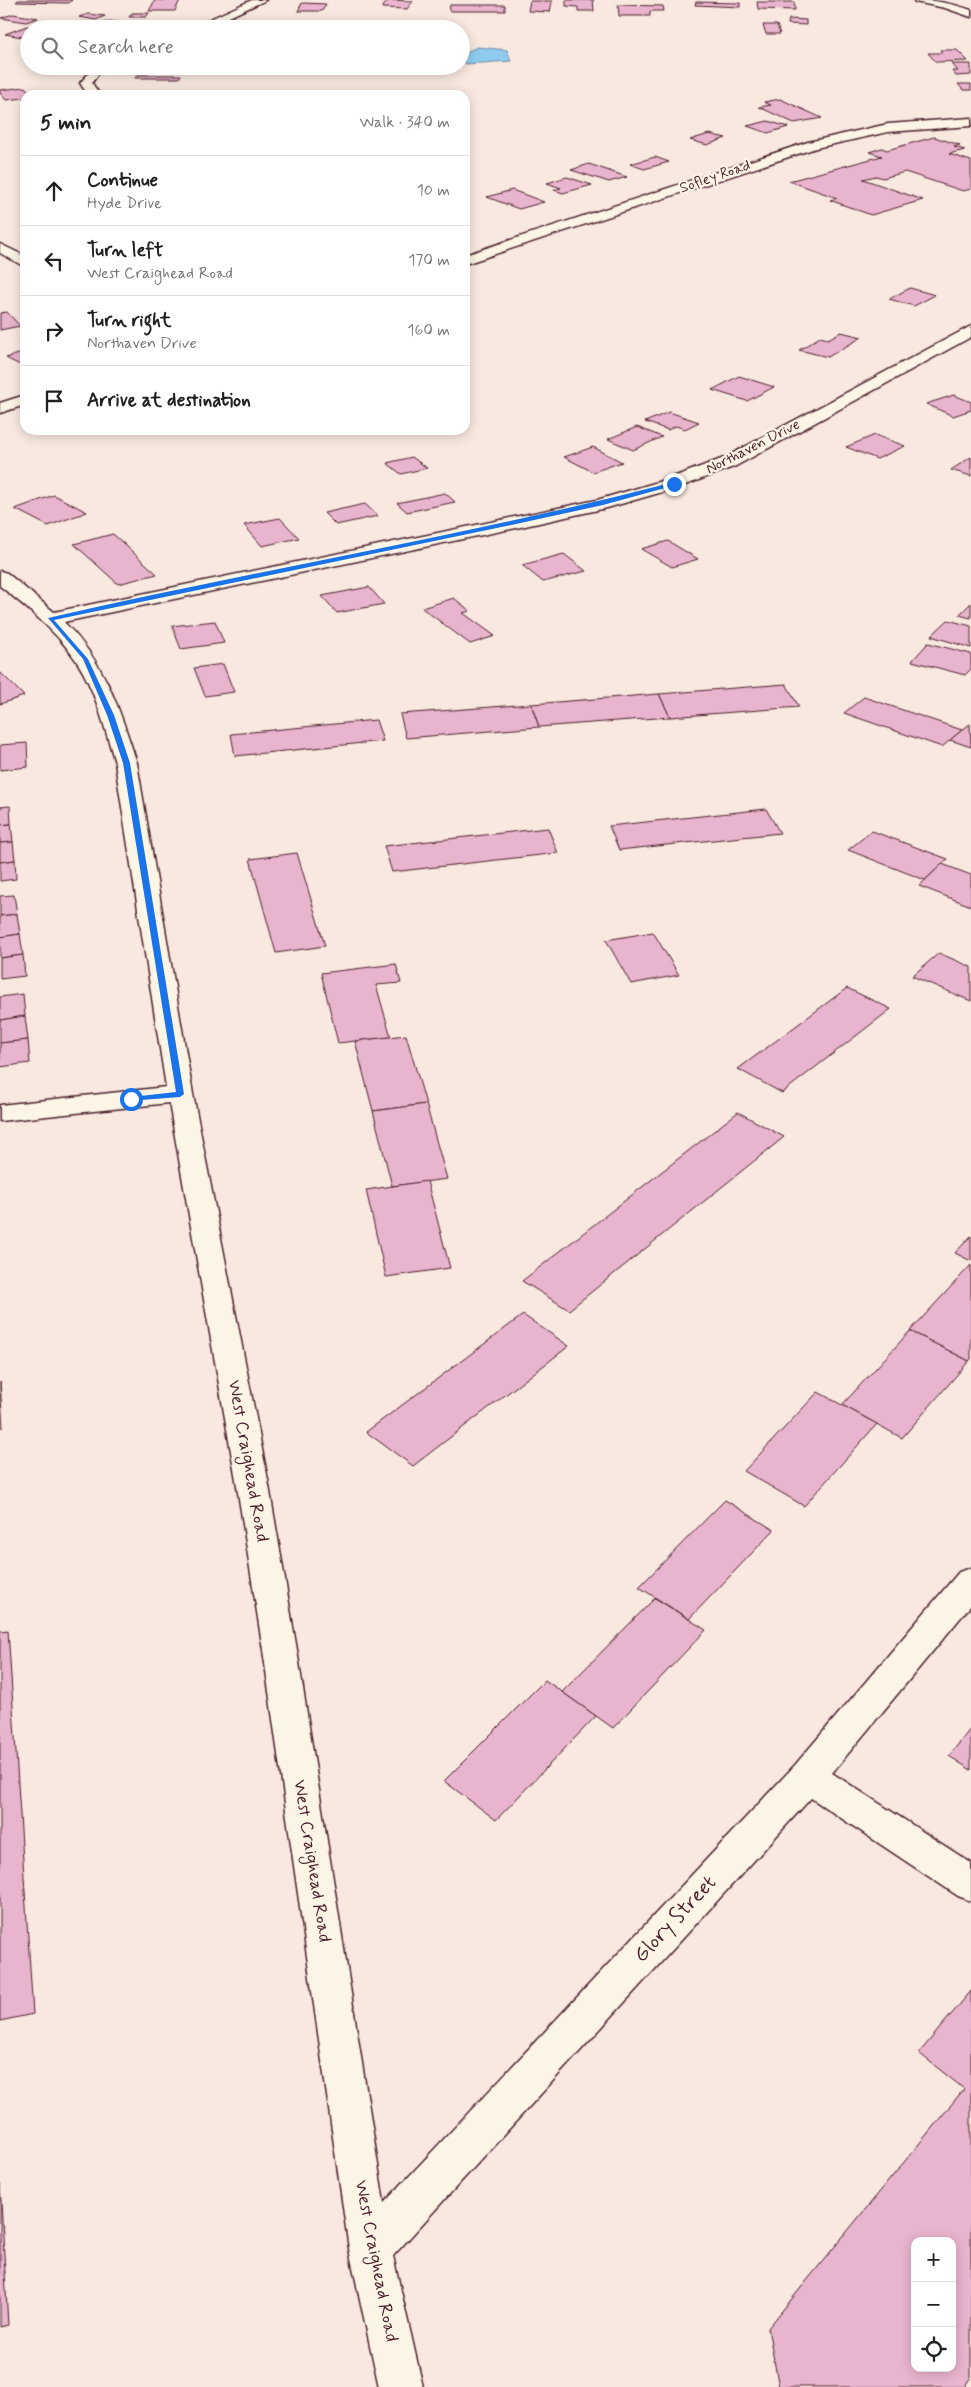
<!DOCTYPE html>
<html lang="en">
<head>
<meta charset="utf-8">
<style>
  body { margin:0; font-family:Mynerve,sans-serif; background:#f6f6f6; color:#202124 }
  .controls { position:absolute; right:15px; bottom:15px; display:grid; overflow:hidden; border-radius:10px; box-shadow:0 2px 12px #0003 }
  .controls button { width:45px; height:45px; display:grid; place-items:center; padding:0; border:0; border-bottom:1px solid #e0e0e0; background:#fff; color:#202124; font:25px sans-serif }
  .stop { position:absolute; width:15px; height:15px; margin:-11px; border:4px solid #1a73e8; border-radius:50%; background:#fff }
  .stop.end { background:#1a73e8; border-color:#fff; box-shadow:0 1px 5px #0008 }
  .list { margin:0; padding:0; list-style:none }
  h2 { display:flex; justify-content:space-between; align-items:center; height:65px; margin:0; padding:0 20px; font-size:21px }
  h2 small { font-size:16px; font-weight:400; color:#757577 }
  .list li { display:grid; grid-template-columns:32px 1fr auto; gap:15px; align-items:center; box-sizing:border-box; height:70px; padding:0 20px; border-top:1px solid #e0e0e0 }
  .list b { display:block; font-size:19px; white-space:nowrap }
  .list p { margin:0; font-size:16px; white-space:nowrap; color:#757577 }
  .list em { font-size:16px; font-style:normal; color:#757577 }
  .icon { flex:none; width:28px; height:28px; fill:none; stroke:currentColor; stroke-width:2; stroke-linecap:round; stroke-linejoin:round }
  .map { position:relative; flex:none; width:971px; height:2387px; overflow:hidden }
  .search { position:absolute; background:#fff; box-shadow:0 2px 12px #0003; left:20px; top:20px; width:450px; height:55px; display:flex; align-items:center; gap:12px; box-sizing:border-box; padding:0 18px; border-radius:28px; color:#757577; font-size:19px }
  .panel { position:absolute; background:#fff; box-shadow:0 2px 12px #0003; left:20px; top:90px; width:450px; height:345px; border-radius:15px }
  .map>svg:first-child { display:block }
  .water { fill:#8eccef; stroke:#7387a1 }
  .building { fill:#e9b4cd; stroke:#4a1f2b; fill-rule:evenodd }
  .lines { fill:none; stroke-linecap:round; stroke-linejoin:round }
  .minor-casing { stroke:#4a1f2b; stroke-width:3 }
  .minor { fill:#fcf5e5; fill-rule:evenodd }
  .route { fill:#1a73e8 }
  .labels { text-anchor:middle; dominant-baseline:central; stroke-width:4.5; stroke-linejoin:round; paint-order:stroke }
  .far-street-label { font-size:15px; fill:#4a1f2b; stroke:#fcf5e5 }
  .street-label { font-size:18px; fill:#4a1f2b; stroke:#fcf5e5 }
  .near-street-label { font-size:21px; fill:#4a1f2b; stroke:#fcf5e5 }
</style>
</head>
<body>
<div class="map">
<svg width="971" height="2387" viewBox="0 0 971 2387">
  <rect width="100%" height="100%" fill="#f8e8e0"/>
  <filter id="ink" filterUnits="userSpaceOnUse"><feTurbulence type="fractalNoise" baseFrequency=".02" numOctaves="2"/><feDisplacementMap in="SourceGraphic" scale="10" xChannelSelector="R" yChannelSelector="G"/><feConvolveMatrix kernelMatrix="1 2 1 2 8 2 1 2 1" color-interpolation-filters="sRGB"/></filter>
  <g filter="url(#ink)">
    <polygon class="water" points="477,47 507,50 511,61 466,64 461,60 461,55"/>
    <g class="building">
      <polygon points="18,0 72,0 69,3 16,2"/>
      <polygon points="155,0 180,0 175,11 149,11"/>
      <polygon points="388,0 413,1 407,9 382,8"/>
      <polygon points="566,0 593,0 594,11 578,11 578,7 566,6"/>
      <polygon points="530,1 552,1 550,12 528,11"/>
      <polygon points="696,2 740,3 740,7 695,5"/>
      <polygon points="757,2 794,2 795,10 758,9"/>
      <polygon points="302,3 326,4 322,11 298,11"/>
      <polygon points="450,5 505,5 505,11 449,11"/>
      <polygon points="618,5 663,6 664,11 650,11 650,16 619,16"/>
      <polygon points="132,13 149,13 146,17 129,17"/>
      <polygon points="13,14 38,18 26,22 1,18"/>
      <polygon points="88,14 105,16 96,20 79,17"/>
      <polygon points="789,19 806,20 806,25 788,24"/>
      <polygon points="109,21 129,24 117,29 88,29"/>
      <polygon points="763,25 777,25 780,34 766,34"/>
      <polygon points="27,26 43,28 29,29 29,34 22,37 5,34"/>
      <polygon points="940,50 957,50 968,61 936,62 928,53 942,53"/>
      <polygon points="952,64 971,64 971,75 956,76 952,71 958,71"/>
      <polygon points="137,75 181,75 179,78 135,78"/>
      <polygon points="958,84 971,84 971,90 963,90"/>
      <polygon points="25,87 32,95 25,95 25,98 6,100 0,93 0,90"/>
      <polygon points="780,99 822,118 794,123 759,107 771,105 764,102"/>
      <polygon points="768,121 788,127 768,133 747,126"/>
      <polygon points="709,134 726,138 707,145 690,140"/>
      <polygon points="934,137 960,145 954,147 965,150 949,154 971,161 971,189 963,191 905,172 883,178 876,176 863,179 923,200 871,215 830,200 837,198 789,181 882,156 869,152 882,148 887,150"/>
      <polygon points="655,157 669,162 644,169 630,164"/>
      <polygon points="589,164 627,177 609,182 571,170"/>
      <polygon points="567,177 592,185 563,193 554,190 561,188 547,183"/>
      <polygon points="512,190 544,202 519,209 487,197"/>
      <polygon points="910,288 935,295 914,306 889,299"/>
      <polygon points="7,312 20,326 0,330 0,313"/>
      <polygon points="841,332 862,337 828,357 799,350 820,337 828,339"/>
      <polygon points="25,352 24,367 6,358"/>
      <polygon points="739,376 774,387 747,401 712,390"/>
      <polygon points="954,395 971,402 971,410 953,416 926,404"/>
      <polygon points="669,412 699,422 685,429 676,426 668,430 645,422"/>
      <polygon points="637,427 662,437 633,450 608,439"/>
      <polygon points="875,435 905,446 877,459 846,447"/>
      <polygon points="593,447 622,462 593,472 564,457"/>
      <polygon points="412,457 427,468 401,474 387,463"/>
      <polygon points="971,457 971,476 951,470"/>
      <polygon points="445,493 455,502 407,512 397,503"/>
      <polygon points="54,495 87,512 48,526 15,509"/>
      <polygon points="365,504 378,516 336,525 324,513"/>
      <polygon points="280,518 299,538 262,546 244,525"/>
      <polygon points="113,534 157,574 118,584 74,544"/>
      <polygon points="668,541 698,559 672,567 641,549"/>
      <polygon points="564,554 586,571 543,582 522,565"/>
      <polygon points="369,587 384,604 337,613 322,596"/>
      <polygon points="454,598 470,611 463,613 495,636 470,644 422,608"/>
      <polygon points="971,603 971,618 959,615"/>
      <polygon points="948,620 971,626 971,648 931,636"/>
      <polygon points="215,621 224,643 181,649 172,626"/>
      <polygon points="928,643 971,654 971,669 965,675 912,661"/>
      <polygon points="223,664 234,692 205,696 194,668"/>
      <polygon points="0,672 24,696 0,704"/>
      <polygon points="786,684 799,707 670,717 659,694"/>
      <polygon points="659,694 670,717 539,727 531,704"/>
      <polygon points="864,697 962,730 942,747 844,713"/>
      <polygon points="531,704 539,727 406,738 400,714"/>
      <polygon points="376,720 383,741 235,756 231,734"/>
      <polygon points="970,724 971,747 950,740 962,730"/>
      <polygon points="27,743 28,767 0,770 0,745"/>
      <polygon points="10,806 11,824 0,825 0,807"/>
      <polygon points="766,809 780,833 619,850 609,826"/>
      <polygon points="11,824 13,842 0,843 0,825"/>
      <polygon points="548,828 558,853 392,872 384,846"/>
      <polygon points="872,831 948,859 925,880 848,850"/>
      <polygon points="13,842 15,860 0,862 0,843"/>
      <polygon points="297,853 325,946 276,953 250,859"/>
      <polygon points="15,860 16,879 0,881 0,862"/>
      <polygon points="942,864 971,875 971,906 919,886"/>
      <polygon points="14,895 17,914 0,916 0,896"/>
      <polygon points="17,914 20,934 0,937 0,916"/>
      <polygon points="653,932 679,975 631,984 606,940"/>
      <polygon points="20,934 23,955 0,958 0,937"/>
      <polygon points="939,953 971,967 971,1001 912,976"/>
      <polygon points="23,955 25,976 0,979 0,958"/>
      <polygon points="396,964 401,983 376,985 391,1037 338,1043 321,973"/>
      <polygon points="847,988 891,1009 782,1093 738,1069"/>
      <polygon points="23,994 25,1016 0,1020 0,997"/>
      <polygon points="25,1016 28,1040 0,1043 0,1020"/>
      <polygon points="406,1035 426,1104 373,1111 355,1041"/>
      <polygon points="28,1040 30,1063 0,1067 0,1043"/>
      <polygon points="426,1104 447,1179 392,1186 373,1111"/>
      <polygon points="738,1112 784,1137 569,1310 522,1281"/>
      <polygon points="427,1181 450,1268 386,1277 366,1190"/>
      <polygon points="971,1236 971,1261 955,1253"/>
      <polygon points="971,1265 971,1359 969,1361 910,1331"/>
      <polygon points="523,1315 569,1346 413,1466 366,1432"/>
      <polygon points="910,1331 969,1361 902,1438 842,1405"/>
      <polygon points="0,1382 3,1427 0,1428"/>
      <polygon points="818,1392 877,1424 804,1506 744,1471"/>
      <polygon points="725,1500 774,1530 689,1619 639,1587"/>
      <polygon points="655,1598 706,1630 613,1728 562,1692"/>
      <polygon points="8,1630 33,2014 0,2021 0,1631"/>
      <polygon points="545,1680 596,1716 496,1820 444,1781"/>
      <polygon points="971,1728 971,1770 949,1756"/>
      <path d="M 971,1991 L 971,2377 L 964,2387 L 779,2387 L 768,2328 L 964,2089 L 919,2053 ZM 915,2241 L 952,2241 L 952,2368 L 915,2368 Z"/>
      <polygon points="0,2184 8,2325 0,2327"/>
    </g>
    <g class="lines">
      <g class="minor-casing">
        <g id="minor">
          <polygon points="252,0 266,0 203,29 188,29"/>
          <path d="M 914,0 C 935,0 951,3 971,10 L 971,17 L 945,8 L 915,2 Z"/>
          <polygon points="95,66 110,66 99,73 92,83 100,95 88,95 80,83"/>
          <polygon points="971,118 971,126 888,132 816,148 465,264 465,255 808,142 888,124"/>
          <polygon points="0,244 25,256 25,267 0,253"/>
          <path d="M 971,326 L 971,337 L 736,466 L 680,487 L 607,508 L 516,528 L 64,622 C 106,664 119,708 137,763 L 193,1094 L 268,1480 L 297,1650 L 384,2203 L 795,1765 L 959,1572 L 971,1568 L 971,1605 L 832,1773 L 971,1863 L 971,1901 L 958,1896 L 811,1798 L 393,2256 L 423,2387 L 379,2387 L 349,2249 L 263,1650 L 236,1480 L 169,1103 L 0,1121 L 0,1105 L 166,1087 L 115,763 C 106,732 98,700 83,672 C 65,638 30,610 0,586 L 0,571 L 7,573 L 54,612 L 597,500 L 668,479 L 724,458 Z"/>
          <polygon points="25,395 25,405 0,413 0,403"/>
        </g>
      </g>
      <use href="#minor" class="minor"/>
    </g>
  </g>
  <path class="route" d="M 674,482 L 676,485 L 603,505 L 516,524 L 54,620 L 88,659 L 114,715 L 130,763 L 184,1094 L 180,1097 L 128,1101 L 127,1099 L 131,1097 L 176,1092 L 123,763 L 107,715 L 83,659 L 48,618 C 256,570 467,536 674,482 Z"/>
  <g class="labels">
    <g class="far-street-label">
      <text transform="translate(715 177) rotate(-19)">Sofley Road</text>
      <text transform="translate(753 447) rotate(-27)">Northaven Drive</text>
    </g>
    <g class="street-label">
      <text transform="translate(248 1461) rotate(80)">West Craighead Road</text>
      <text transform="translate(312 1861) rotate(81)">West Craighead Road</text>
      <text transform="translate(376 2261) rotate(79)">West Craighead Road</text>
    </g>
    <g class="near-street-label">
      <text transform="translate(675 1919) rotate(-47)">Glory Street</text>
    </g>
  </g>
</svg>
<div class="controls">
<button>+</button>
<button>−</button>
<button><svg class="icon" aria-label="locate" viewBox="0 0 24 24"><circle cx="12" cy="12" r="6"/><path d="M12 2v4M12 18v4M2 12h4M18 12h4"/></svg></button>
</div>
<div class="stop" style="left:131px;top:1099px"></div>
<div class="stop end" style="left:674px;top:484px"></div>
<div class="search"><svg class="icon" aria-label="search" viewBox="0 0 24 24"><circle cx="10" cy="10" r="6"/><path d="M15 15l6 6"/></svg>Search here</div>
<section class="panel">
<h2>5 min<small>Walk · 340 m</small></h2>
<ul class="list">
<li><svg class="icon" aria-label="ahead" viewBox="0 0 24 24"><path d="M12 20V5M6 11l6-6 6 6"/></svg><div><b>Continue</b><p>Hyde Drive</p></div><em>10 m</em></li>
<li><svg class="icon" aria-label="left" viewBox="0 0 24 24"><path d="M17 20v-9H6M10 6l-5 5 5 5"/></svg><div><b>Turn left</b><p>West Craighead Road</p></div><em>170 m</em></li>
<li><svg class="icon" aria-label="right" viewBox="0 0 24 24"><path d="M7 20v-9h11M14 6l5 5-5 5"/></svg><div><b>Turn right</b><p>Northaven Drive</p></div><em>160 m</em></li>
<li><svg class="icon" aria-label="arrive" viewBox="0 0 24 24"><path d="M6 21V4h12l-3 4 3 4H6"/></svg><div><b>Arrive at destination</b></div></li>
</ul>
</section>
</div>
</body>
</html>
